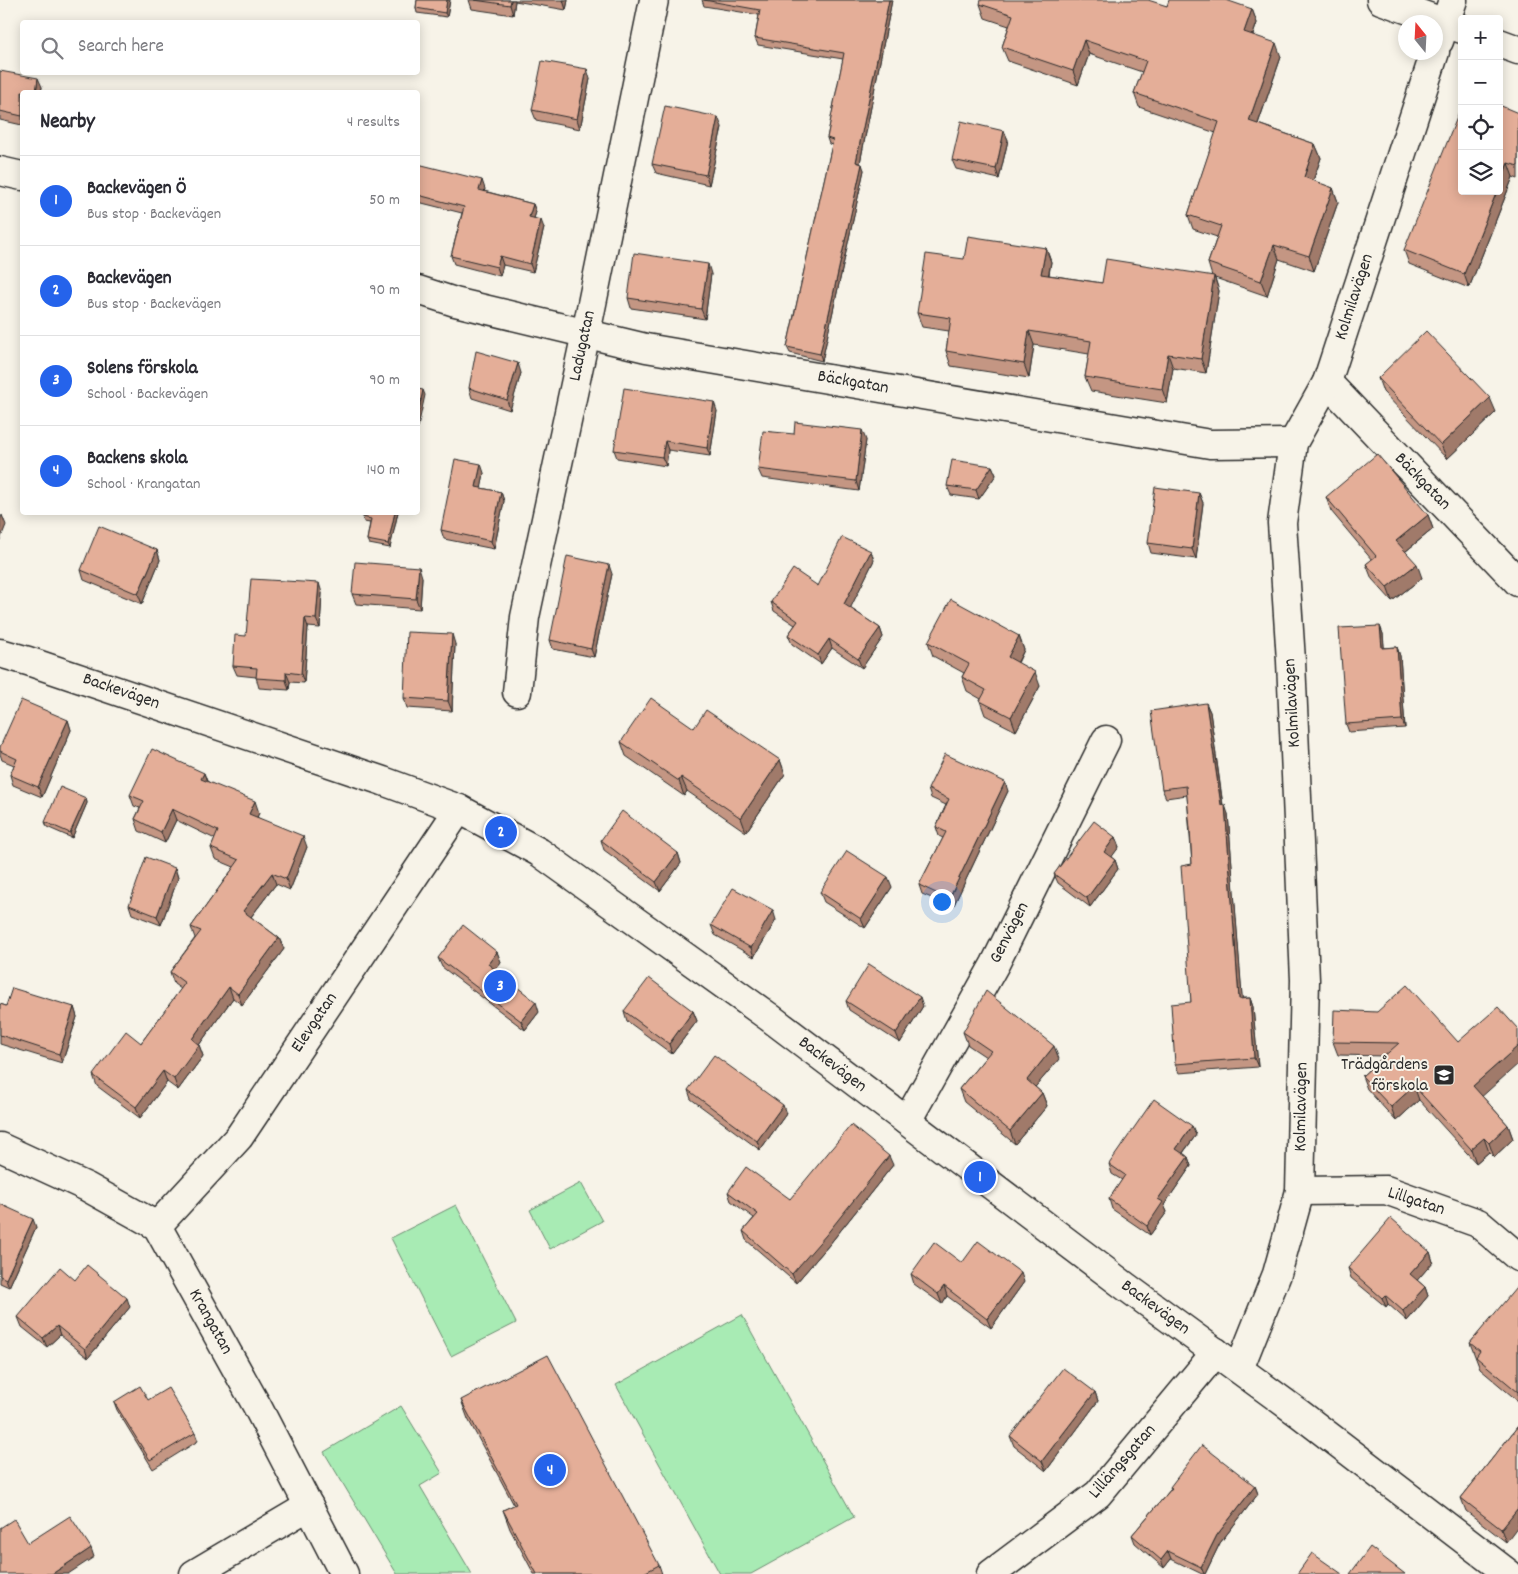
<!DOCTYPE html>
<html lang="en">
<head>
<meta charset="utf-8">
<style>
  body { margin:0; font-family:Dekko,sans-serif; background:#f7f7f7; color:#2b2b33 }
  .controls { position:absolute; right:15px; top:15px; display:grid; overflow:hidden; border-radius:5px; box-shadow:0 2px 12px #0003 }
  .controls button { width:45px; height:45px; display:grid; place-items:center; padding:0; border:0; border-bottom:1px solid #e1e1e2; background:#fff; color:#2b2b33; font:25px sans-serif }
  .compass { position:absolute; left:1398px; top:15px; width:45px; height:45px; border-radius:50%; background:#fff; box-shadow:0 2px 12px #0003; rotate:342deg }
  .you { position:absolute; left:941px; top:901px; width:18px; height:18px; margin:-12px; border:4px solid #fff; border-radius:50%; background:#1a73e8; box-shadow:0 0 0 8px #1a73e833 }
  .badge { display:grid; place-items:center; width:32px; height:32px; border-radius:50%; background:#2563eb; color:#fff; font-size:16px; font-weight:700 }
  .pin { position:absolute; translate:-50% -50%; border:2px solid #fff; box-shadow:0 1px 5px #0006 }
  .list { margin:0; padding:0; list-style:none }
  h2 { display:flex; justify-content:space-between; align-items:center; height:65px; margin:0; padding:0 20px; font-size:21px }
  h2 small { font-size:16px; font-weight:400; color:#7c7c81 }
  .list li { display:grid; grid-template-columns:32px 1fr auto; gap:15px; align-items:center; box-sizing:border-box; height:90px; padding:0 20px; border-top:1px solid #e1e1e2 }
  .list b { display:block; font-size:19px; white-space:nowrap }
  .list p { margin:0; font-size:16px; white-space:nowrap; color:#7c7c81 }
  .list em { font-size:16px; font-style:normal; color:#7c7c81 }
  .icon { flex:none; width:28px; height:28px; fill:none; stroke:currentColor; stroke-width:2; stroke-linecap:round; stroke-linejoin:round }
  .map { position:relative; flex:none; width:1518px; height:1574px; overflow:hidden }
  .search { position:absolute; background:#fff; box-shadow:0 2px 12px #0003; left:20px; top:20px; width:400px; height:55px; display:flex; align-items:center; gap:12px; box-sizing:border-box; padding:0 18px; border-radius:5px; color:#7c7c81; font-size:19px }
  .panel { position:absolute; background:#fff; box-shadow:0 2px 12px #0003; left:20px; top:90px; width:400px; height:425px; border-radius:5px }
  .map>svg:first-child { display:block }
  .green { fill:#a8ebb4; stroke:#6a8b70 }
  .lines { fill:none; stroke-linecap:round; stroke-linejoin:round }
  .minor-casing { stroke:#2b2b2b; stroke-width:31 }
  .minor { stroke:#f7f3e8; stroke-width:28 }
  .wall { fill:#c49683; stroke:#2b2b2b }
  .shaded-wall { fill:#a07a6a; stroke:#2b2b2b }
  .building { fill:#e4ae98; stroke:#2b2b2b }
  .labels { text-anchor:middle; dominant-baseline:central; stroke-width:4; stroke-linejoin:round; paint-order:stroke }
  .street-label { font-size:18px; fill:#2b2b2b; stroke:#f7f3e8 }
  .poi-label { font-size:18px; fill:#2b2b2b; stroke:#f7f3e8; text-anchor:end }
</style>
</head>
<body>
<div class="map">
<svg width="1518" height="1574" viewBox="0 0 1518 1574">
  <rect width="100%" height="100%" fill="#f7f3e8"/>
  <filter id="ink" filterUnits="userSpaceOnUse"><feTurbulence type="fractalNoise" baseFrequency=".02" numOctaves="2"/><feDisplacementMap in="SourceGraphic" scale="10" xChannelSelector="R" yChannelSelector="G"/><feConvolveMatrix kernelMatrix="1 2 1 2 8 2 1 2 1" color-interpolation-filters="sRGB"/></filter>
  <g filter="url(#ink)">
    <g class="green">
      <polygon points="581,1183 602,1221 550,1249 530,1210"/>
      <polygon points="456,1205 516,1323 451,1356 391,1238"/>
      <polygon points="742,1315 854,1517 751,1574 720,1574 616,1385"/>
      <polygon points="401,1406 442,1473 420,1486 472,1574 397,1574 324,1452"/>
    </g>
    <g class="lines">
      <g class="minor-casing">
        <g id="minor">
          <polyline points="1381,0 1462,29"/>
          <polyline points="1439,41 1453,0"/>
          <polyline points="1499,43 1518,50"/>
          <polyline points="0,171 22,176"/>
          <polyline points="418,290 455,302 646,348 1210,444 1293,443"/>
          <polyline points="1327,382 1518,582"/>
          <polyline points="0,653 28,661 383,781 459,809 539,852 769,1017 1125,1286 1300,1414 1509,1574"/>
          <polyline points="517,692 525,617 586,333 654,0"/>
          <polyline points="907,1121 995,964 1106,740"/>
          <polyline points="0,1147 87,1187 157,1226 257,1406 344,1574"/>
          <polyline points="1300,1191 1386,1190 1478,1223 1518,1257"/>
          <polyline points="157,1226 239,1137 459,809"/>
          <polyline points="1239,1369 1277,1274 1300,1191 1305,980 1291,661 1282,523 1293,443 1327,382 1435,52"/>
          <polyline points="194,1574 309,1506"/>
          <polyline points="991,1574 1098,1494 1216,1352"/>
        </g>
      </g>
      <use href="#minor" class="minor"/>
    </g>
    <g class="wall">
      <polygon points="417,0 450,0 447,17 417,13 416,8"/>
      <polygon points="469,0 568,0 566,10 515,1 513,15 472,9"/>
      <polygon points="702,0 892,0 860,163 864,170 822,361 790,353 787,347 832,145 829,144 827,138 843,59 758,45 755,38 759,15 704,6"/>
      <polygon points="980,4 1167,6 1252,9 1257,23 1253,35 1281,57 1258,124 1315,144 1321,158 1313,181 1333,188 1338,202 1314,271 1279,259 1267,296 1215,278 1219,291 1206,373 1173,368 1167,403 1091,391 1085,377 1089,354 1034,345 1029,378 951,366 946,351 949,331 922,327 917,313 964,259 1046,248 1051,262 1049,275 1102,283 1212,276 1208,263 1217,237 1193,229 1188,215 1216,133 1139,107 1134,93 1142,72 1089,54 1078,85 1008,61 1002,47 1009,26 985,18"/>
      <polygon points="0,71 42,87 41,92 22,92 22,125 0,120"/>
      <polygon points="590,79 580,129 536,120 532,110"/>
      <polygon points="1518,113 1518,179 1513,177 1469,288 1409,264 1404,250"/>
      <polygon points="722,127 709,185 656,173 652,164"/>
      <polygon points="1004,131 1008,140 999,179 956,169 952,160"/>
      <polygon points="418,164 485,189 484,191 533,204 536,212 534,218 544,228 533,272 503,265 500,276 454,264 451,256 462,213 418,202"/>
      <polygon points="711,274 705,319 631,308 628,298"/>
      <polygon points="521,373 510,410 472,398 469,388"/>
      <polygon points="1378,378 1496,412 1447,459 1383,392"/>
      <polygon points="717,411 710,456 668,450 666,466 617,458 614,450"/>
      <polygon points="794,434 866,440 859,491 762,478 758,469"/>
      <polygon points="992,466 996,475 979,499 951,495 947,486"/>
      <polygon points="484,473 481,488 501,492 504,501 494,549 444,539 441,530"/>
      <polygon points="1199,493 1203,503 1196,559 1151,553 1148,543"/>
      <polygon points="1326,497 1428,515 1433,529 1405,552 1422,578 1392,601 1372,579 1366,564 1372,560 1331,511"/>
      <polygon points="364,512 398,512 390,548 369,544 367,540 370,523 364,522 363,517"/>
      <polygon points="157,550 160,560 142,604 84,580 81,570"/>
      <polygon points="874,560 850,608 880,628 883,637 862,668 832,648 821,664 792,644 788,635 795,625 774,611 771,602 818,586"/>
      <polygon points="612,574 594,657 553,649 550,640"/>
      <polygon points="422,577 420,609 356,604 352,594"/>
      <polygon points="322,593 320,628 308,627 304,683 290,682 289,690 259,688 256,677 237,675 233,666 246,636"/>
      <polygon points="1380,626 1383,634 1384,648 1397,647 1400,656 1405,728 1349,732 1346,724"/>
      <polygon points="1019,636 1024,650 1018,663 1040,686 1016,731 985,715 980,701 981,699 967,691 962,677 964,673 933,656 928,642"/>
      <polygon points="455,644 452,711 407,708 404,698"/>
      <polygon points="1206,703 1210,712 1223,805 1228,814 1242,998 1250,998 1253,1007 1258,1067 1179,1073 1175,1064 1191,1002 1192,864 1187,795 1166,798 1162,789"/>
      <polygon points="68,720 71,730 42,797 13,785 10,775 14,765 2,760 0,754 0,747"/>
      <polygon points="694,728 780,760 785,774 746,832 687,791 684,796 626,756 621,742"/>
      <polygon points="204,773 207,781 259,813 257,817 307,847 290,890 276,884 251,917 279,938 284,949 242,1005 233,998 199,1045 203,1056 178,1090 167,1082 140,1118 97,1086 93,1075 141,1043 181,989 174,984 170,972 195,938 191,927 234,867 215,859 211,848 215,839 176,820 165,843 139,831 135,819 140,808 134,806 130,795"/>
      <polygon points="928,789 1008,791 953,907 922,894 919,885 943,838 939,836 936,827 946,805 931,798"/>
      <polygon points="86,798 87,803 72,838 47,827 45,822"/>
      <polygon points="1115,837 1119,847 1111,857 1115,860 1118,869 1090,907 1058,883 1054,874"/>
      <polygon points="601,840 678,853 681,863 660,891 604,850"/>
      <polygon points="175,868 178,878 161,925 132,914 129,905"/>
      <polygon points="892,887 865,928 824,902 820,892"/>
      <polygon points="776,920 754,957 715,935 711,925"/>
      <polygon points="497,952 501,962 495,969 539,1012 525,1030 442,967 438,958"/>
      <polygon points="846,1001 923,1006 900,1043 849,1010"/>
      <polygon points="0,1004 6,1006 74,1007 77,1017 62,1063 0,1044"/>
      <polygon points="624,1011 693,1011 697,1021 672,1054 627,1021"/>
      <polygon points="1377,1012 1482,1096 1508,1125 1513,1139 1494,1157 1489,1152 1476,1163 1419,1100 1396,1121 1367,1089 1362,1076 1384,1056 1338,1055 1333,1042"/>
      <polygon points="963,1032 1059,1059 1035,1087 1042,1093 1047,1106 1015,1144 964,1102 959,1089 986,1057 968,1045"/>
      <polygon points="688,1090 786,1114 760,1150 691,1099"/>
      <polygon points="1192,1126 1196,1135 1183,1153 1188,1157 1191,1166 1164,1205 1167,1212 1150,1235 1112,1209 1109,1199 1122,1180 1112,1174 1109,1164"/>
      <polygon points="893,1165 829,1245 796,1283 746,1240 743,1231 754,1218 731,1201 728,1192 790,1199"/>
      <polygon points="0,1204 36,1227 9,1287 0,1283"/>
      <polygon points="1430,1252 1433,1262 1417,1280 1425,1287 1428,1296 1407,1321 1388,1304 1386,1307 1351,1278 1348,1268"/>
      <polygon points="962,1263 1024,1282 991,1328 947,1296 942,1304 914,1284 911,1274"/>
      <polygon points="75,1280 130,1307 88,1358 60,1335 47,1347 22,1327 18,1317"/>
      <polygon points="1518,1289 1518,1401 1480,1369 1470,1343"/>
      <polygon points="1095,1392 1098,1401 1046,1471 1014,1446 1010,1436"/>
      <polygon points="461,1400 659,1565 662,1574 534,1574 510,1529 503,1510 514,1505 468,1419"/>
      <polygon points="114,1402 195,1433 198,1441 153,1469 117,1410"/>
      <polygon points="1518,1426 1506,1542 1466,1511 1461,1498"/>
      <polygon points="1255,1486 1258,1494 1220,1543 1205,1574 1202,1574 1171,1559 1164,1568 1135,1543 1132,1535 1171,1489 1170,1487"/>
    </g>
    <g class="shaded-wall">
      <polygon points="447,0 450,0 447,17 445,13"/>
      <polygon points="511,0 515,0 515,1 513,15 510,5"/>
      <polygon points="563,0 568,0 566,10"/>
      <polygon points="889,0 892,0 859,168 856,162"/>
      <polygon points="1252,9 1257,23 1249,46 1244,32"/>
      <polygon points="1084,40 1089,54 1078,85 1073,71"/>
      <polygon points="1276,43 1281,57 1254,135 1249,121"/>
      <polygon points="587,69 590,79 580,129 577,119"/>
      <polygon points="38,78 42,87 41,92 36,92"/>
      <polygon points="718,117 722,127 709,185 706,175"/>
      <polygon points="1004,131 1008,140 999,179 996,169"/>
      <polygon points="1315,144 1321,158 1309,192 1304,177"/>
      <polygon points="1508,163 1513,177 1469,288 1464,274 1497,191 1499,191 1499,185"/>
      <polygon points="862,164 864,170 822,361 820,354"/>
      <polygon points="482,180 485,189 482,198 479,190"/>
      <polygon points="1333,188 1338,202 1314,271 1309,256"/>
      <polygon points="533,204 536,212 532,225 529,217"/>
      <polygon points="541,220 544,228 533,272 530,264"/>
      <polygon points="1274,245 1279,259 1267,296 1261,281"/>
      <polygon points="1046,248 1051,262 1046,288 1041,274"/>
      <polygon points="500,256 503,265 500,276 497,267"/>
      <polygon points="708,264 711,274 705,319 701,309"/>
      <polygon points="1214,276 1219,291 1206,373 1201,359"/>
      <polygon points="1029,331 1034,345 1029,378 1024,364"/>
      <polygon points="1168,354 1173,368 1167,403 1162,389"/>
      <polygon points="518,363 521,373 510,410 507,400"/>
      <polygon points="423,390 425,395 418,427 418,414"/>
      <polygon points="1490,398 1496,412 1447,459 1441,445"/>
      <polygon points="714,402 717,411 710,456 707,448"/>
      <polygon points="862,430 866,440 859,491 856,481"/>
      <polygon points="665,441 668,450 666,466 662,457"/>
      <polygon points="481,464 484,473 480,496 476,487"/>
      <polygon points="992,466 996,475 979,499 976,490"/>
      <polygon points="501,492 504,501 494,549 491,541"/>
      <polygon points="1199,493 1203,503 1196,559 1192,549"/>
      <polygon points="395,512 398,512 390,548 388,544"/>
      <polygon points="2,515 6,525 0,540 0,521"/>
      <polygon points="1428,515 1433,529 1401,555 1396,541"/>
      <polygon points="157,550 160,560 142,604 138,594"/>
      <polygon points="871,551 874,560 848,613 844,604"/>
      <polygon points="1417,564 1422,578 1392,601 1387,587"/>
      <polygon points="609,565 612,574 594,657 591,649"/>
      <polygon points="419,567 422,577 420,609 416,599"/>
      <polygon points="319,583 322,593 320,628 316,619"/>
      <polygon points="305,618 308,627 304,683 301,674"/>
      <polygon points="1380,626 1383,634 1385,657 1382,648"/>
      <polygon points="880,628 883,637 862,668 858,659"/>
      <polygon points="452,634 455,644 452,711 448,701"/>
      <polygon points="1019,636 1024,650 1013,671 1008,657"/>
      <polygon points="829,639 832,648 821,664 818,655"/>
      <polygon points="1397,647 1400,656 1405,728 1402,720"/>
      <polygon points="286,672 290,682 289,690 286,680"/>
      <polygon points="1035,672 1040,686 1016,731 1011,717"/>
      <polygon points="1206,703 1210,712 1224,814 1221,805"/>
      <polygon points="68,720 71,730 42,797 38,787"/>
      <polygon points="780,760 785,774 746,832 741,818"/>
      <polygon points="204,773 208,785 201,779"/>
      <polygon points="681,777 687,791 684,796 679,781"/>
      <polygon points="1005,782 1008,791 953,907 949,899"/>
      <polygon points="86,798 87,803 72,838 70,833"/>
      <polygon points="255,801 259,813 253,826 249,814"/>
      <polygon points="1225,805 1228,814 1243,1008 1239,999"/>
      <polygon points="172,809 176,820 165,843 161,832"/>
      <polygon points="303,836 307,847 290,890 286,879"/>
      <polygon points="1115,837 1119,847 1108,862 1104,852"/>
      <polygon points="678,853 681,863 660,891 656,882"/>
      <polygon points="1115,860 1118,869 1090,907 1087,898"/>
      <polygon points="175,868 178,878 161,925 157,916"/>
      <polygon points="272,873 276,884 247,922 243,911"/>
      <polygon points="888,877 892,887 865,928 861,919"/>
      <polygon points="773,910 776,920 754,957 751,948"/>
      <polygon points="279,938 284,949 242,1005 238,994"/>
      <polygon points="497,952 501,962 492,973 488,964"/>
      <polygon points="229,987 233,998 199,1045 203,1056 178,1090 174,1079 192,1039"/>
      <polygon points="920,997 923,1006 900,1043 896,1033"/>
      <polygon points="1250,998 1253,1007 1258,1067 1254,1058"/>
      <polygon points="536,1002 539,1012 525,1030 521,1021"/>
      <polygon points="74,1007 77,1017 62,1063 59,1054"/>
      <polygon points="693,1011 697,1021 672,1054 669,1044"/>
      <polygon points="1054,1046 1059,1059 1031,1092 1027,1080"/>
      <polygon points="1518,1046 1518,1064 1478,1100 1473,1086"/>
      <polygon points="163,1071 167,1082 140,1118 136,1107"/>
      <polygon points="1414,1086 1419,1100 1396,1121 1391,1107"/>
      <polygon points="1042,1093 1047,1106 1015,1144 1010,1131"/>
      <polygon points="783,1105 786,1114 760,1150 757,1141"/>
      <polygon points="1508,1125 1513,1139 1494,1157 1489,1143"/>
      <polygon points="1192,1126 1196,1135 1179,1158 1176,1149"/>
      <polygon points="1484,1138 1489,1152 1476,1163 1471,1149"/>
      <polygon points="889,1156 893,1165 829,1245 796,1283 792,1274"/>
      <polygon points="1188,1157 1191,1166 1164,1205 1167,1212 1150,1235 1147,1226 1158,1199"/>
      <polygon points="33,1219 36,1227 9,1287 6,1279"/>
      <polygon points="1430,1252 1433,1262 1414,1284 1410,1274"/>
      <polygon points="1021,1273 1024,1282 991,1328 987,1319"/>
      <polygon points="944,1286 947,1296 942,1304 938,1294"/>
      <polygon points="1425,1287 1428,1296 1407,1321 1403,1311"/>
      <polygon points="1385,1295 1388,1304 1386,1307 1382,1298"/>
      <polygon points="127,1298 130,1307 88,1358 85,1349"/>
      <polygon points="57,1326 60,1335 47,1347 43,1338"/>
      <polygon points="1095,1392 1098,1401 1046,1471 1042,1461"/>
      <polygon points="1255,1486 1258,1494 1220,1543 1205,1574 1204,1574 1201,1567 1217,1535"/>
      <polygon points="1518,1508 1518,1526 1506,1542 1501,1529"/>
      <polygon points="91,1548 94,1557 68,1574 52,1574"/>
      <polygon points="1168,1551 1171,1559 1164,1568 1161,1560"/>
    </g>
    <g class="building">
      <polygon points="417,0 447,0 445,13 416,8"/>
      <polygon points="474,0 511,0 510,5"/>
      <polygon points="704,0 889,0 856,162 862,164 820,354 787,347 833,140 827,138 844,53 755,38 760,10"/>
      <polygon points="981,0 1148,0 1167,6 1169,0 1226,0 1252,9 1244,32 1276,43 1249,121 1315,144 1304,177 1333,188 1309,256 1274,245 1261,281 1208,263 1221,226 1188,215 1219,122 1134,93 1146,61 1084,40 1073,71 1002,47 1013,15 980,4"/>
      <polygon points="542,61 587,69 577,119 532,110"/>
      <polygon points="0,71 38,78 36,92 22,92 22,116 0,111"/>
      <polygon points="1462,105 1462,191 1497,191 1464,274 1404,250"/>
      <polygon points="1499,105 1518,113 1518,166 1508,163 1499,185"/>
      <polygon points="665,106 718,117 706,175 652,164"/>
      <polygon points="961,121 1004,131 996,169 952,160"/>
      <polygon points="418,164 482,180 479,190 533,204 529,217 541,220 530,264 500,256 497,267 451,256 464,207 418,195"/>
      <polygon points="968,236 1046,248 1041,274 1102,283 1106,259 1214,276 1201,359 1168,354 1162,389 1085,377 1091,341 1029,331 1024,364 946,351 951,318 917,313 926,254 964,259"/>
      <polygon points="634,253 708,264 701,309 628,298"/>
      <polygon points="1426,331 1490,398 1441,445 1378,378"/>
      <polygon points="476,351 518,363 507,400 469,388"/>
      <polygon points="624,388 714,402 707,448 665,441 662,457 614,450"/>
      <polygon points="418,389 423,390 418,414"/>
      <polygon points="795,422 862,430 856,481 758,469 763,431 794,434"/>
      <polygon points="1377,454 1428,515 1396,541 1417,564 1387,587 1366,564 1376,556 1326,497"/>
      <polygon points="455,459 481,464 476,487 501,492 491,541 441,530"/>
      <polygon points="952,460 992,466 976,490 947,486"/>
      <polygon points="1155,487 1199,493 1192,549 1148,543"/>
      <polygon points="364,512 395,512 388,544 367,540 371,519 363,517"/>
      <polygon points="99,526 157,550 138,594 81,570"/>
      <polygon points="842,537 871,551 844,604 880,628 858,659 829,639 818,655 788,635 798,621 771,602 793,569 818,586"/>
      <polygon points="567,556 609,565 591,649 550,640"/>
      <polygon points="355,562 419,567 416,599 352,594"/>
      <polygon points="251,579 319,583 316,619 305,618 301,674 286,672 286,680 256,678 257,668 233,666 235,635 246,636"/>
      <polygon points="951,599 1019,636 1008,657 1035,672 1011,717 980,701 986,690 962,677 969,664 928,642"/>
      <polygon points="1380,626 1382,648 1397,647 1402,720 1346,724 1339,628"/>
      <polygon points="407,632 452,634 448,701 404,698"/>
      <polygon points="651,698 694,728 706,710 780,760 741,818 681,777 679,781 621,742"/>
      <polygon points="21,700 68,720 38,787 10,775 17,759 0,751 0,747"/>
      <polygon points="1206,703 1221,805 1225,805 1239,999 1250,998 1254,1058 1175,1064 1171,1004 1191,1002 1181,866 1192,864 1190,829 1186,786 1162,789 1151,711"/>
      <polygon points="152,749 204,773 201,779 255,801 249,814 303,836 286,879 272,873 243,911 279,938 238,994 229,987 192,1039 199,1045 174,1079 163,1071 136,1107 93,1075 126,1031 141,1043 185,983 170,972 201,931 191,927 239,860 211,848 218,831 172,809 161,832 135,819 144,801 130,795"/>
      <polygon points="945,754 1005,782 949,899 919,885 946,832 936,827 949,799 928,789"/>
      <polygon points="60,787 86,798 70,833 45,822"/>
      <polygon points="622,811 678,853 656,882 601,840"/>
      <polygon points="1094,821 1115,837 1104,852 1115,860 1087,898 1054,874"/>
      <polygon points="847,851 888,877 861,919 820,892"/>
      <polygon points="146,857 175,868 157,916 129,905"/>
      <polygon points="733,888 773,910 751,948 711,925"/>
      <polygon points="463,925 497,952 488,964 536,1002 521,1021 438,958"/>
      <polygon points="869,964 920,997 896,1033 846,1001"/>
      <polygon points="649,978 693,1011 669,1044 624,1011"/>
      <polygon points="1407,985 1458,1042 1498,1007 1518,1029 1518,1046 1473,1086 1508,1125 1489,1143 1484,1138 1471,1149 1414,1086 1391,1107 1362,1076 1399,1043 1333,1042 1334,1010 1377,1012"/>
      <polygon points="12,988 74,1007 59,1054 0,1035 0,1004 6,1006"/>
      <polygon points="986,991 1054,1046 1027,1080 1042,1093 1010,1131 959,1089 991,1051 963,1032"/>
      <polygon points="714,1055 783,1105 757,1141 688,1090"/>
      <polygon points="1154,1099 1192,1126 1176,1149 1188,1157 1158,1199 1163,1202 1147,1226 1109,1199 1125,1175 1109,1164"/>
      <polygon points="851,1125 889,1156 826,1235 792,1274 743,1231 758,1214 728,1192 746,1167 790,1199"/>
      <polygon points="0,1204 33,1219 6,1279 0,1276"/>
      <polygon points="1391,1218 1430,1252 1410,1274 1425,1287 1403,1311 1385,1295 1382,1298 1348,1268"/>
      <polygon points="978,1241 1021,1273 987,1319 944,1286 938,1294 911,1274 934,1242 962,1263"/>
      <polygon points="87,1265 127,1298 85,1349 57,1326 43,1338 18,1317 60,1267 75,1280"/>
      <polygon points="1516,1288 1518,1289 1518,1392 1476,1357 1480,1351 1470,1343"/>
      <polygon points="548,1355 659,1565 642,1574 537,1574 503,1510 516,1504 461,1400"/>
      <polygon points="1063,1368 1095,1392 1042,1461 1010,1436"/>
      <polygon points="140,1386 148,1400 168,1388 195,1433 150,1460 114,1402"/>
      <polygon points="1518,1426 1518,1498 1517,1499 1518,1499 1518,1508 1501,1529 1461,1498"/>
      <polygon points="1202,1445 1255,1486 1217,1535 1201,1567 1168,1551 1161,1560 1132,1535 1172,1488 1170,1487"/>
      <polygon points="70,1516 91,1548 52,1574 0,1574 0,1528 14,1519 28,1543"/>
      <polygon points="1370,1547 1405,1574 1350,1574"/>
      <polygon points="1312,1553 1342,1574 1297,1574"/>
    </g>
  </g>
  <defs>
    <g id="school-square" transform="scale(1.125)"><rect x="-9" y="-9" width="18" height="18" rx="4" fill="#2b2b2b" stroke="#f7f3e8"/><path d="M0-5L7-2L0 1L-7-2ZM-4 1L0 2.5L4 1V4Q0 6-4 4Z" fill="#fff"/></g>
  </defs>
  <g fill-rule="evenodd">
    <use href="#school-square" x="1444" y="1075"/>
  </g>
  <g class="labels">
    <g class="street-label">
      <text transform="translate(1355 297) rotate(-72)">Kolmilavägen</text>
      <text transform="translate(583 346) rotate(-78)">Ladugatan</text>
      <text transform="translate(853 383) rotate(10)">Bäckgatan</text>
      <text transform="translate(1422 482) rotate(46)">Bäckgatan</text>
      <text transform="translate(121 692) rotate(19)">Backevägen</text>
      <text transform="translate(1293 703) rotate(-93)">Kolmilavägen</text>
      <text transform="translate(1010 933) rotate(-63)">Genvägen</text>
      <text transform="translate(315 1023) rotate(-56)">Elevgatan</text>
      <text transform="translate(832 1065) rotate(37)">Backevägen</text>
      <text transform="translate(1302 1107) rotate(-89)">Kolmilavägen</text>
      <text transform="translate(1416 1202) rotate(18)">Lillgatan</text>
      <text transform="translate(1155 1308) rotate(36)">Backevägen</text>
      <text transform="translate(210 1322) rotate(61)">Krangatan</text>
      <text transform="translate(1123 1462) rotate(-49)">Lillängsgatan</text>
    </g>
    <g class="poi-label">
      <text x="1428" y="1065">Trädgårdens<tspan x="1428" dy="21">förskola</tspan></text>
    </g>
  </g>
</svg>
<div class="controls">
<button>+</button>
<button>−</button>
<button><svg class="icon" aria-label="locate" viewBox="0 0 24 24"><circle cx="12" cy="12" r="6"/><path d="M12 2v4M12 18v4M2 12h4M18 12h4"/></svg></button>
<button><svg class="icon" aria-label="layers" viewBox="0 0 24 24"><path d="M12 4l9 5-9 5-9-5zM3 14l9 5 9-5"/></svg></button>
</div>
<svg class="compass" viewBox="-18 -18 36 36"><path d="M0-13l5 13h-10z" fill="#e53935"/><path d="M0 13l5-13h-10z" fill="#7c7c81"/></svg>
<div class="you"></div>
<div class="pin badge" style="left:980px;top:1177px">1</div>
<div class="pin badge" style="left:501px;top:832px">2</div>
<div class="pin badge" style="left:500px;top:986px">3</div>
<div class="pin badge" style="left:550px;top:1470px">4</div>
<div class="search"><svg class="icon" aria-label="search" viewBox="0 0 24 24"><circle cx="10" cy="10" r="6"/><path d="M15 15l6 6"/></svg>Search here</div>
<section class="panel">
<h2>Nearby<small>4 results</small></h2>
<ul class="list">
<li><span class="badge">1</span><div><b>Backevägen Ö</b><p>Bus stop · Backevägen</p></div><em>50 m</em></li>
<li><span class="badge">2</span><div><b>Backevägen</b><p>Bus stop · Backevägen</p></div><em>90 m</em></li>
<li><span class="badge">3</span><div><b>Solens förskola</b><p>School · Backevägen</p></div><em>90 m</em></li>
<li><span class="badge">4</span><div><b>Backens skola</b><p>School · Krangatan</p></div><em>140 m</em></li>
</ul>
</section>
</div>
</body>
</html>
